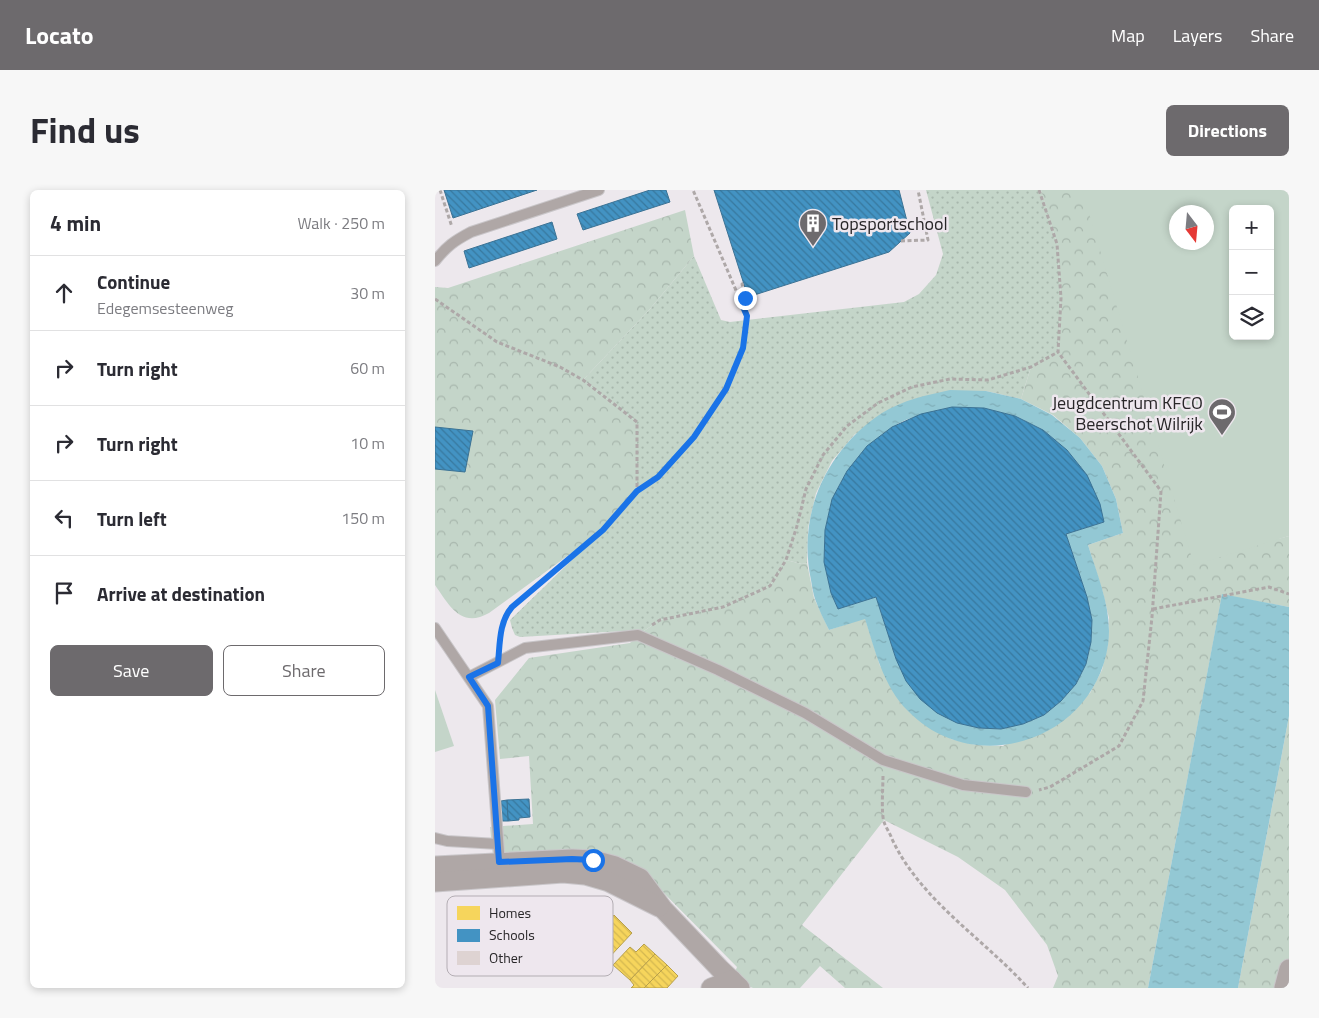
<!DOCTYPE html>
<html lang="en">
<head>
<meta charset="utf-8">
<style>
  body { margin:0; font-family:"Titillium Web",sans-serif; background:#f7f7f7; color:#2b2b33 }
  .controls { position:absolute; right:15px; top:15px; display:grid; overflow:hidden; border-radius:8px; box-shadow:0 2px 8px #0003 }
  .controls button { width:45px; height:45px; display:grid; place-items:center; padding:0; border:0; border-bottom:1px solid #e1e1e2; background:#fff; color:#2b2b33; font:25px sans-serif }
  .compass { position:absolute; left:734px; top:15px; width:45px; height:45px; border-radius:50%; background:#fff; box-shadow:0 2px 8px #0003; rotate:164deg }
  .stop { position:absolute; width:15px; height:15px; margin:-11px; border:4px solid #1a73e8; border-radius:50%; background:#fff }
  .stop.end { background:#1a73e8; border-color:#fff; box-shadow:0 1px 5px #0008 }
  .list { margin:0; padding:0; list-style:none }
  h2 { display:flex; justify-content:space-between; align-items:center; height:65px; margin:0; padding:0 20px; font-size:21px }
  h2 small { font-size:16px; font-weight:400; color:#7c7c81 }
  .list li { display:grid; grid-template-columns:32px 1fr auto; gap:15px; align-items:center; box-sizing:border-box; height:75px; padding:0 20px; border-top:1px solid #e1e1e2 }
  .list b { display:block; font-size:19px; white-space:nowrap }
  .list p { margin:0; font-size:16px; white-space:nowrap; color:#7c7c81 }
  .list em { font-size:16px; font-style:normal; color:#7c7c81 }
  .actions { display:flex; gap:10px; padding:15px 20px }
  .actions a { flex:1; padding:11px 0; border:1px solid #6d6a6d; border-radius:8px; text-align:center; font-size:18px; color:#6d6a6d }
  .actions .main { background:#6d6a6d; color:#fff }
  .icon { flex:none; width:28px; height:28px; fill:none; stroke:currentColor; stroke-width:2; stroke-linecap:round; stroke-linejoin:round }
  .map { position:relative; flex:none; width:854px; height:798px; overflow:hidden; border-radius:8px }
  header { display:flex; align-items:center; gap:30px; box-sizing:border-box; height:70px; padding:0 25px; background:#6d6a6d; color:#fff }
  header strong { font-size:24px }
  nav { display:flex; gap:28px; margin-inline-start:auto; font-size:18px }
  .intro { display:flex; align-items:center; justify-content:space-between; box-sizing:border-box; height:120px; padding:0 30px }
  h1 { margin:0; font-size:35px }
  .button { padding:12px 22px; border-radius:8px; background:#6d6a6d; color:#fff; font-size:18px; font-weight:700 }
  main { display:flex; gap:30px; padding:0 30px }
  aside { flex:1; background:#fff; border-radius:8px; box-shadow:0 2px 8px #0003 }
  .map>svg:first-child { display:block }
  .grass { fill:url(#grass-dots) }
  .forest { fill:url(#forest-crowns) }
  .garden { fill:#c4d5c9; fill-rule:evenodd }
  .water { fill:url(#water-ripples); fill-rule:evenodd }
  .homes { fill:url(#homes-back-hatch); stroke:#b8a04c }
  .schools { fill:url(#schools-back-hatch); stroke:#3b7294 }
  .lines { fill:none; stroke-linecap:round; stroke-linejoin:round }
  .lane-casing { stroke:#c9c6c9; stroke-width:12 }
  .street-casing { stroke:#c9c6c9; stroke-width:21 }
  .path { stroke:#aea8a8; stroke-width:3; stroke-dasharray:4 2.5; stroke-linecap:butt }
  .lane { stroke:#afa7a6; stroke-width:10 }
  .street { stroke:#afa7a6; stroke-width:19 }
  .route { stroke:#1a73e8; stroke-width:6 }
  .labels { text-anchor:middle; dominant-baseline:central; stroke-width:5; stroke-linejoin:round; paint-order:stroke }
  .poi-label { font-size:18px; fill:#282628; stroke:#eee7ee; text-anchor:start }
  .key { fill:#eee7ee; stroke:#b3adb3; stroke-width:1 }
  .key-label { font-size:14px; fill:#282628 }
</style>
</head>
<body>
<header>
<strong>Locato</strong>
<nav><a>Map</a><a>Layers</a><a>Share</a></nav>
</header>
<div class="intro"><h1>Find us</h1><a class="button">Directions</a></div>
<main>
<aside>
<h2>4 min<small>Walk · 250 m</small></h2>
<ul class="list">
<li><svg class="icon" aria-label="ahead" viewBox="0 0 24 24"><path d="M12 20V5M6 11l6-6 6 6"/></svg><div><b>Continue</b><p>Edegemsesteenweg</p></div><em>30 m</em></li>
<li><svg class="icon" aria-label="right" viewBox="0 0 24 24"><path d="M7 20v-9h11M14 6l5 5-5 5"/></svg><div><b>Turn right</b></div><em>60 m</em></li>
<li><svg class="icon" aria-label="right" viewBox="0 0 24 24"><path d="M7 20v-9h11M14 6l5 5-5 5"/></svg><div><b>Turn right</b></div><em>10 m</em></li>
<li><svg class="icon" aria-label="left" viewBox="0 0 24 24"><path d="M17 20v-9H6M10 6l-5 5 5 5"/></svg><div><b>Turn left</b></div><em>150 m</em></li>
<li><svg class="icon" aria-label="arrive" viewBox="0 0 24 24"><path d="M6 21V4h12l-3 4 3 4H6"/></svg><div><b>Arrive at destination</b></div></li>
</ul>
<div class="actions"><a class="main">Save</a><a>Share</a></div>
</aside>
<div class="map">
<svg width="854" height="798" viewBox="0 0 854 798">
  <defs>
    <pattern id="grass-dots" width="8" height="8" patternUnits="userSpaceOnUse" patternTransform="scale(1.25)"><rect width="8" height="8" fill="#c4d5c9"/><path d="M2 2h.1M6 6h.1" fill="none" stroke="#a8b7ad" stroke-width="1.8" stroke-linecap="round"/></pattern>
    <pattern id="forest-crowns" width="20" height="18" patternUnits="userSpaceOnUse" patternTransform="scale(1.25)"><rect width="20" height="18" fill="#c4d5c9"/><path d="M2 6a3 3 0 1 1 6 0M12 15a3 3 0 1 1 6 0" fill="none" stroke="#a8b7ad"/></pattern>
    <pattern id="water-ripples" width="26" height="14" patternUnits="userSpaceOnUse" patternTransform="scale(1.25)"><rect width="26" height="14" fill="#93c8d4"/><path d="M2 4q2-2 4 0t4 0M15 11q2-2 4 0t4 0" fill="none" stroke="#7facb6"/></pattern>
    <pattern id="homes-back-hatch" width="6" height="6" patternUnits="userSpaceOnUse" patternTransform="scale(1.25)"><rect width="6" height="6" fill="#f6d55c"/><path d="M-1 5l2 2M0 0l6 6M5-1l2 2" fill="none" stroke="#d3b750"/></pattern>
    <pattern id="schools-back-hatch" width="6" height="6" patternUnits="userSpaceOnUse" patternTransform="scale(1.25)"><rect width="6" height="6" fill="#4393c3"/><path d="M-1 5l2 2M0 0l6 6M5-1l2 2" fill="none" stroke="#38789e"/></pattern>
  </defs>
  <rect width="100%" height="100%" fill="#ede8ed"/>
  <polygon class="grass" points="491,0 606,0 622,54 626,108 623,162 596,177 586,209 551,201 420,244 397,271 381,303 373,338 372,373 367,374 351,370 335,396 288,417 225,430 203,445 190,441 85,447 80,445 77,438 75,430 168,340 202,301 202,232 148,190 215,119 259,66 286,130 295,132 469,112 484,104 501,85 508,64"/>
  <g class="forest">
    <polygon points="606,0 655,0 843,349 854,346 854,417 787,405 713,798 618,798 623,786 612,755 570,700 523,667 449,630 367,735 448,798 410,798 385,776 365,798 318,798 297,790 302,777 211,685 58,666 55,637 98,634 94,566 65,569 60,510 94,468 195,453 203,445 225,430 288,417 335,396 351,370 367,374 372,373 379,408 394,440 430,428 445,476 516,549 541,555 568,556 655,503 667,480 673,454 674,428 668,403 653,355 688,343 681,309 667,276 645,248 618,225 586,209 596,177 623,161 626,108 622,54"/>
    <path d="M 250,20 L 259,66 L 215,119 L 148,190 L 202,232 L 202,301 L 168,340 L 54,423 C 26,439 14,415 0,395 L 0,97 L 13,98 Z"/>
    <polygon points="854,526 854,779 849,798 803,798"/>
  </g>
  <g class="garden">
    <path d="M 647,0 L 854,0 L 854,346 L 759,375 ZM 798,19 L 835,19 L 835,146 L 798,146 ZM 772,22 L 772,52 L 742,52 L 742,22 Z"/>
    <polygon points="0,500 19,556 0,562"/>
  </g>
  <g class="water">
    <path d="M 515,200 L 551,201 L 586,209 L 617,225 L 645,248 L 667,276 L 681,309 L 688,343 L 653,355 C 663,387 678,421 673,455 C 659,550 540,590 473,521 C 448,496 440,460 430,429 L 394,440 C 389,430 384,420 380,409 C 378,403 377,396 376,390 C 362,324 391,260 447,223 C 468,210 492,205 515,200 ZM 517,217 L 549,218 L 580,226 L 608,240 L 632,260 L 652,285 L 669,332 L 631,344 L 652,407 L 657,430 L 656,452 L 651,474 L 641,494 L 626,511 L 609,525 L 588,534 L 566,539 L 544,538 L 522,533 L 461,469 L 441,407 L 403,419 C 372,352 395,279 456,238 C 474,226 496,222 517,217 Z"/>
    <polygon points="787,404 854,417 854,526 803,798 713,798"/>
  </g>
  <g class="homes">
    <polygon points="179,725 197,743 169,773 152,755"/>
    <polygon points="209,754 220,764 195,790 178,775 195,757 201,762"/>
    <polygon points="220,764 232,775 209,798 196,798 199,795 195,790"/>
    <polygon points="232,775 243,786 232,798 209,798"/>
  </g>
  <g class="schools">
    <polygon points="9,0 102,0 18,28"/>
    <polygon points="215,0 231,0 235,12 148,40 142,24"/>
    <polygon points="279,0 464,0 475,43 454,62 313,107"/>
    <polygon points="117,32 122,49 34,78 29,61"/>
    <polygon points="517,217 549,218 580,226 608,240 632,260 652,285 665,314 669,332 631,344 652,407 657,430 656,452 651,474 641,494 626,511 609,525 588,534 566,539 544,538 522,533 502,523 485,509 471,491 461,469 441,407 403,419 396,403 389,372 390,340 397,309 412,281 432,256 457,237 486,224"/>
    <polygon points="0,237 38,241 30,282 0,279"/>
    <polygon points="94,609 95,627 84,628 84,630 73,631 72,610"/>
    <polygon points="72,610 73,631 67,631 66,611"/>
  </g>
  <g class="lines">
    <g class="lane-casing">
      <g id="lane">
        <path d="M 0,71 C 12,56 19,51 36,42 L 164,0"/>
        <polyline points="0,438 53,516 65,675"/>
        <polyline points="34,487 90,458 203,445 283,480 370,523 448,570 528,595 591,602"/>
        <polyline points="0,648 12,651 63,654"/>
      </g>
    </g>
    <g class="street-casing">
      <g id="street">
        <polyline points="0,676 137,669 158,670 180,676 205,688 228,719 285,779 305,798"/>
        <polyline points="0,692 128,683 150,685 174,692 224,717"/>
        <polyline points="276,798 297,790"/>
        <polyline points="849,798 854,779"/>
      </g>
    </g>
    <g class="path">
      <polyline points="5,0 17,37"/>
      <polyline points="604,0 622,54 626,108 623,162 726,301 717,427 708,511 684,556 615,597 604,600"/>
      <polyline points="466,51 493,50 483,0"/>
      <path d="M 0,109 L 62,152 L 125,177 L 148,190 L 202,232 L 202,301 L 168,340 L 77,417 C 67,429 67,439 65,455"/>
      <polyline points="306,112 311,110 307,94 309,93"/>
      <polyline points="203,301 223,287 259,247 291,199 308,158 312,126 258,0"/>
      <polyline points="718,419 834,397 854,404"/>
      <polyline points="217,435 225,430 288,417 335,396 351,370 362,336 371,299 388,265 412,236 443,213 477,197 515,189 553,190 596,177 623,162"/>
      <path d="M 448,586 C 448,596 446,623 449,632 C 451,638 455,643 457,649 C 486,711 548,748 593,798"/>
    </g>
    <use href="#lane" class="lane"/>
    <use href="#street" class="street"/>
  </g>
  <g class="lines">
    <path class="route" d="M 158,670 L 137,669 L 64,672 L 53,516 L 34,487 L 63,473 C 65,453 64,432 77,417 L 168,340 L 202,301 L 223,287 L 259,247 L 291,199 L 308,158 L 312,126 L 306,112 L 311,110 L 310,108"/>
  </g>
  <defs>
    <g id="building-pin" transform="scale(1.4375)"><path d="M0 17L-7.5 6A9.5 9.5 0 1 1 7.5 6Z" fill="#6d6a6d" stroke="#eee7ee"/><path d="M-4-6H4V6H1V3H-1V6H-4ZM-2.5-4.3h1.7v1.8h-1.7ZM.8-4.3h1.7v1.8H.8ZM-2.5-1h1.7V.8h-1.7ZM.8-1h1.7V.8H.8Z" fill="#fff"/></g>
    <g id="stadium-pin" transform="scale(1.4375)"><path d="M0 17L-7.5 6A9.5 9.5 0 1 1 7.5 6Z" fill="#6d6a6d" stroke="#eee7ee"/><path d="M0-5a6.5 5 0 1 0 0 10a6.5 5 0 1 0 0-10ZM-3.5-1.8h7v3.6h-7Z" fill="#fff"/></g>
  </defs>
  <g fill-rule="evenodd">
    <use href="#building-pin" x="378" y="33"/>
    <use href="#stadium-pin" x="787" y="222"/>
  </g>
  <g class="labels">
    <g class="poi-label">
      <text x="397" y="33">Topsportschool</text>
      <text x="768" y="212" text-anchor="end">Jeugdcentrum KFCO<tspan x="768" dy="21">Beerschot Wilrijk</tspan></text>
    </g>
  </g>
  <rect x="12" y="706" width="166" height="80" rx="8" class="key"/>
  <rect x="22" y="716" width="23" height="14" fill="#f6d55c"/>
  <rect x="22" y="739" width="23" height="13" fill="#4393c3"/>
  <rect x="22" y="761" width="23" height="14" fill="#ded3d2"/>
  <g class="key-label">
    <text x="54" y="728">Homes</text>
    <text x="54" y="750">Schools</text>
    <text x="54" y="773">Other</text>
  </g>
</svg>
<div class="controls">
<button>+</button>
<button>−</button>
<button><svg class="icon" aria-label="layers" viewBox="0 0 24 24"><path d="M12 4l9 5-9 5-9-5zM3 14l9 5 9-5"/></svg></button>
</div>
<svg class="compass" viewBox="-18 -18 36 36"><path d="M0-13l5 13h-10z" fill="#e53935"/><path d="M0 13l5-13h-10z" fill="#7c7c81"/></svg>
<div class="stop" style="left:158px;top:670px"></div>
<div class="stop end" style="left:310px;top:108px"></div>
</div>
</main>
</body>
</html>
